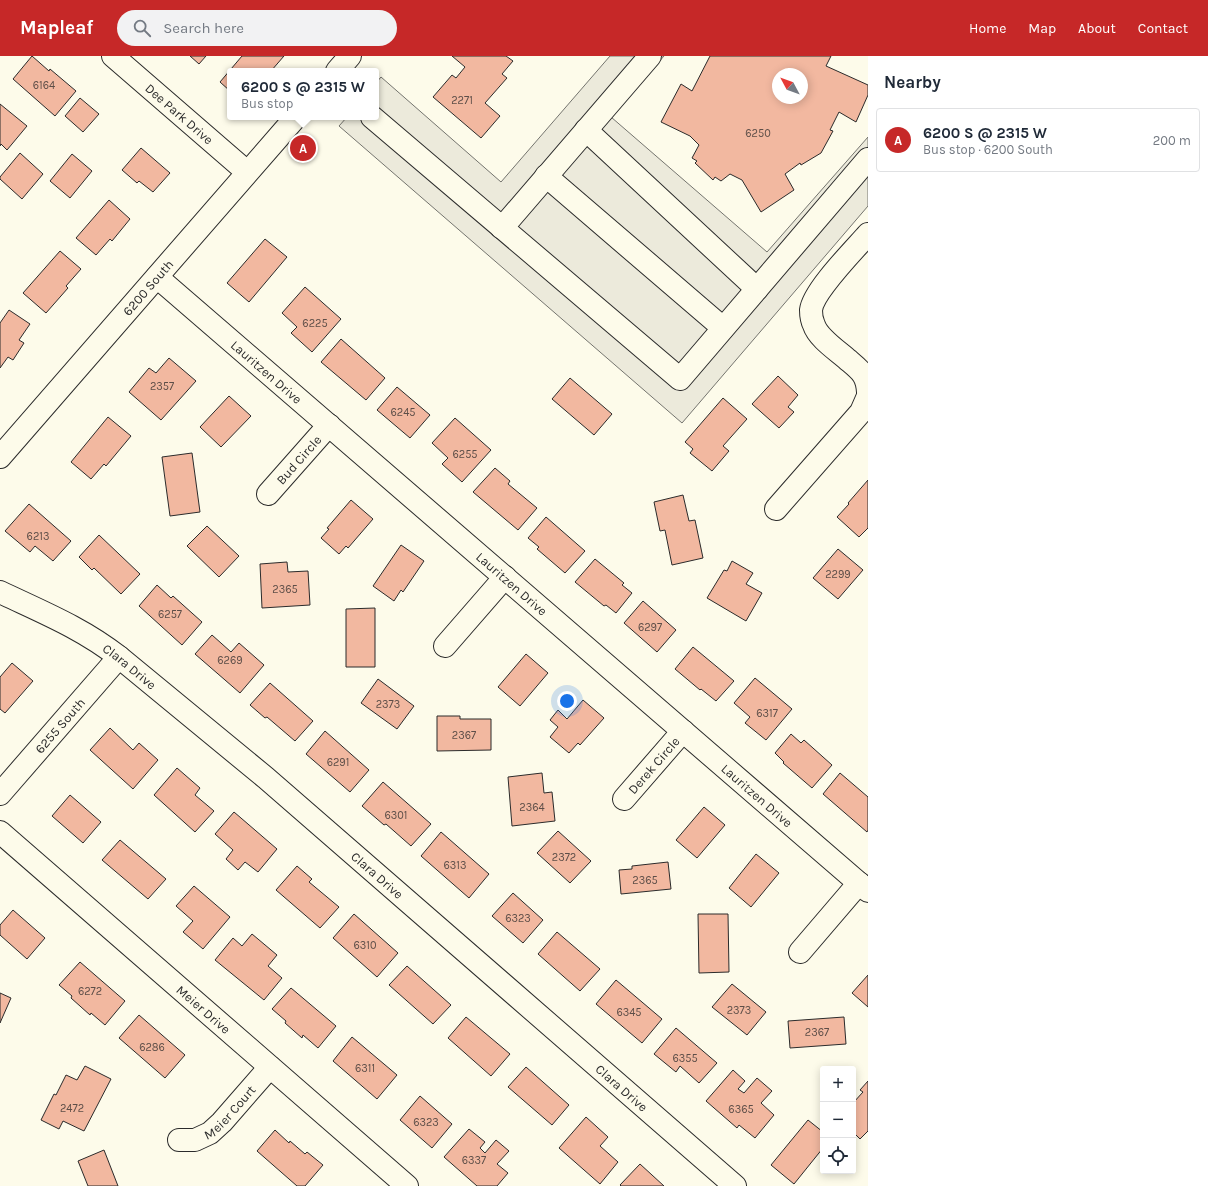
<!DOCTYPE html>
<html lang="en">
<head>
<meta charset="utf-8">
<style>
  body { margin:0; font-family:Karla,sans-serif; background:#f2f2f3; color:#1f2937 }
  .controls { position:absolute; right:12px; bottom:12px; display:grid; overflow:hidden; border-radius:4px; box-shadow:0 2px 10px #0003 }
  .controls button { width:36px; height:36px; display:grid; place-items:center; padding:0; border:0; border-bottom:1px solid #e0e1e3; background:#fff; color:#1f2937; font:20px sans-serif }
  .compass { position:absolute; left:772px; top:12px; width:36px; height:36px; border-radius:50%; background:#fff; box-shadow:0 2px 10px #0003; rotate:311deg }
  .you { position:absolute; left:567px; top:645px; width:14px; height:14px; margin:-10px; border:3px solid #fff; border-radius:50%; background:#1a73e8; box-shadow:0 0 0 6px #1a73e833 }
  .badge { display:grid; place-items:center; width:26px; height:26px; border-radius:50%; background:#c62828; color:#fff; font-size:13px; font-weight:700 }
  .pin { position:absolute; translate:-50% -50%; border:2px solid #fff; box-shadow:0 1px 4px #0006 }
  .popup { position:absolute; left:227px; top:12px; width:152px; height:52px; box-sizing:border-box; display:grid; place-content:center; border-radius:4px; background:#fff; filter:drop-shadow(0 1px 3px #0005); font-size:13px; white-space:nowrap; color:#747a83 }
  .popup b { font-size:15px; color:#1f2937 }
  .popup::after { content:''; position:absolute; left:50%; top:100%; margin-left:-8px; border:8px solid transparent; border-top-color:#fff }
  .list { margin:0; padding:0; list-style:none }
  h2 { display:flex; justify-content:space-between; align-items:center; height:52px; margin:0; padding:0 16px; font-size:17px }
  h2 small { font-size:13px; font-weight:400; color:#747a83 }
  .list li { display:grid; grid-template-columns:26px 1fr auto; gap:12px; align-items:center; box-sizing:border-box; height:64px; margin:0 8px 8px; padding:0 8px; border:1px solid #e0e1e3; border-radius:4px }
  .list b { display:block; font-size:15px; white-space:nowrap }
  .list p { margin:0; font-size:13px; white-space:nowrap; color:#747a83 }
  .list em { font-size:13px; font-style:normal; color:#747a83 }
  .icon { flex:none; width:22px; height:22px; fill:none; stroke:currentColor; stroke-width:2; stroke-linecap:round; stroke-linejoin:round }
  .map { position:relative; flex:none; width:868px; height:1130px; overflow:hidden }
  header { display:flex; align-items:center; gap:24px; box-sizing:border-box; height:56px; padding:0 20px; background:#c62828; color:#fff }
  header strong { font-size:19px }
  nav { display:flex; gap:22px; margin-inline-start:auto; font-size:14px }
  .search { width:280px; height:36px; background:#f2f2f3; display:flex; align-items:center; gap:10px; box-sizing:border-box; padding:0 14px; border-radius:22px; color:#747a83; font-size:15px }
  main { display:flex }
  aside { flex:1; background:#fff }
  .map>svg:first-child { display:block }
  .parking { fill:#eceadb; stroke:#74746e }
  .building { fill:#f2b8a0; stroke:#2b2b2b; fill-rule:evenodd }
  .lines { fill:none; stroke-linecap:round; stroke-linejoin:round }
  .minor-casing { stroke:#2b2b2b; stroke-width:24 }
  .major-casing { stroke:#2b2b2b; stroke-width:24 }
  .minor { stroke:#fdfbea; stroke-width:22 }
  .major { stroke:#fdfbea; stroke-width:22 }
  .labels { text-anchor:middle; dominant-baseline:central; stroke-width:3; stroke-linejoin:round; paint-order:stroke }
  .number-label { font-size:11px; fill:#5d4e48 }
  .street-label { font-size:13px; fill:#2b2b2b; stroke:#fdfbea }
</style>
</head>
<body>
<header>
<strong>Mapleaf</strong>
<div class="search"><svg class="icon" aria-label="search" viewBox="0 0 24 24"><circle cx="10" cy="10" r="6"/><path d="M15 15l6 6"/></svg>Search here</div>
<nav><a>Home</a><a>Map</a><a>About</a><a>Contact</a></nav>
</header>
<main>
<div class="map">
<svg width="868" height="1130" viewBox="0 0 868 1130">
  <rect width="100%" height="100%" fill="#fdfbea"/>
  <polygon class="parking" points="610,0 664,0 611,61 767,196 868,81 868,150 682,367 339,70 347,61 376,61 376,27 381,21 501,126"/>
  <g class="building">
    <polygon points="32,0 49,15 50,13 76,35 55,60 13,23"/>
    <polygon points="190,0 206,0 199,8"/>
    <polygon points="242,0 284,0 271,15 230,15 230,35 220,26"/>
    <polygon points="452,0 506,0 513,5 502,18 507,22 485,47 500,60 481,82 433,41 452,19 456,22 465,11"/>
    <path d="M 710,0 L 831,0 L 826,10 L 868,29 L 868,39 L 856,66 L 839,56 L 830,74 L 833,75 L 821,97 L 801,109 L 800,107 L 785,118 L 794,134 L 761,156 L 742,124 L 730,118 L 721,125 L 715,121 L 713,124 L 695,107 L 697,105 L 692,102 L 699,89 L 690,80 L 661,66 L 681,28 L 692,35 ZM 778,18 L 802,18 L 802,42 L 778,42 Z"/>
    <polygon points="80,42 99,58 83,76 65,60"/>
    <polygon points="0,48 27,70 7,94 1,88 0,90"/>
    <polygon points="141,92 170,117 153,136 139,125 137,127 122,114"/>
    <polygon points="20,97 43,118 22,143 0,123 0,121"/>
    <polygon points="72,98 92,115 70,142 50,125"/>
    <polygon points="109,144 130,163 112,185 110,183 96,199 76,182"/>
    <polygon points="265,183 287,201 249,246 227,227"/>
    <polygon points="60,195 81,213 66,230 68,232 46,257 23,237"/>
    <polygon points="305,231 341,263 312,296 291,277 297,271 282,257"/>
    <polygon points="9,254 30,268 19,284 24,287 13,304 8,301 0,312 0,267"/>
    <polygon points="341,283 385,322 366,344 321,306"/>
    <polygon points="169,302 196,325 161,364 129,336 149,312 156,317"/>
    <polygon points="778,320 798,339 788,351 794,356 779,372 752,348"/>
    <polygon points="570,322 612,358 594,379 552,343"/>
    <polygon points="397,331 430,359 410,382 377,354"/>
    <polygon points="229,340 251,360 221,391 200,371"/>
    <polygon points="723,342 747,363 723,390 729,395 712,415 690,397 693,393 685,386"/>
    <polygon points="108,361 131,380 106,410 104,408 91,423 71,406"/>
    <polygon points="455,362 491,394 462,426 442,408 448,402 432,387"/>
    <polygon points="192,397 200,456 170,460 162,401"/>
    <polygon points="495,412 510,425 508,428 537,452 518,474 473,436"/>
    <polygon points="868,424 868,472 859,481 837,461 849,448 848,447"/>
    <polygon points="683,439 689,465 695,464 703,502 672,509 665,474 660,475 654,446"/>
    <polygon points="351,444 373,463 348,492 346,490 339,498 321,482 329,473 327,472"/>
    <polygon points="29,448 71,485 53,505 35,490 30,496 5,475"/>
    <polygon points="546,461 585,495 565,517 537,493 539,491 528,482"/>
    <polygon points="207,470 239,500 219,521 187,490"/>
    <polygon points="99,479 140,518 121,538 94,512 92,514 79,501"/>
    <polygon points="401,489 424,505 403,536 401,534 394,545 373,530"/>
    <polygon points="838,493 863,514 838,543 813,522"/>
    <polygon points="595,503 624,527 622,529 632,537 616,557 606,549 604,550 575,526"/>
    <polygon points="732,505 753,517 746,528 762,537 746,565 707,542 724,514 727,515"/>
    <polygon points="287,506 288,516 308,515 310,549 262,552 260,508"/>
    <polygon points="157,529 171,542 173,540 202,566 182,589 139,550"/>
    <polygon points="643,545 676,574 657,596 624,567"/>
    <polygon points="375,552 375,611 346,611 346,553"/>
    <polygon points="212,579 231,596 239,587 264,609 240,637 195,598"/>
    <polygon points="693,591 734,625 716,645 701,633 700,634 675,613"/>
    <polygon points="526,598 548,617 520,650 498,631"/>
    <polygon points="12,607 33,625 5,657 0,653 0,621"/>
    <polygon points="755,622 792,653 766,684 745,667 750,661 734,647"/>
    <polygon points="378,623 414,650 397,673 361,647"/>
    <polygon points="270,627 313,665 295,685 267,661 265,662 250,649"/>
    <polygon points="583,644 604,662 580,689 578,687 569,697 550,681 558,671 550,664 558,654 567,663"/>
    <polygon points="437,660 460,660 460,663 491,663 491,694 437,695"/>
    <polygon points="110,672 133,694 139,687 158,704 133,733 90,694"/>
    <polygon points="325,675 369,714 350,736 306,698"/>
    <polygon points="791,678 801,687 804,684 832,709 812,732 783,707 784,706 775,697"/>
    <polygon points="177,712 200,732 195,739 214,755 195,776 154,739"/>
    <polygon points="542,717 544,737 552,736 555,765 512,770 508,721"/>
    <polygon points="840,717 868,741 868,774 867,776 823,738"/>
    <polygon points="383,726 431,768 411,790 386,768 384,769 362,750"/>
    <polygon points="70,739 101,766 83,787 52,760"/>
    <polygon points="704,751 725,769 697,802 676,784"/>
    <polygon points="234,756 277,793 258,816 245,806 238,814 226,803 233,794 215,778"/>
    <polygon points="558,775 591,805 570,827 537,797"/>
    <polygon points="441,776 489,818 469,842 421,800"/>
    <polygon points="120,784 166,823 148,843 102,804"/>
    <polygon points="756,798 779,817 751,851 729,832"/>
    <polygon points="668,806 671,833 621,838 619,814 632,813 632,810"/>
    <polygon points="297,810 312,823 309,826 339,851 320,872 276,834"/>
    <polygon points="194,830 230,861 203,893 183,876 193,865 176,850"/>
    <polygon points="513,837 543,864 523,887 492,860"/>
    <polygon points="13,854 45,882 27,903 0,879 0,869"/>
    <polygon points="354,858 398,897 377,921 333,882"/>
    <polygon points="698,858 728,858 729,916 699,917"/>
    <polygon points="557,876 600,913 580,935 538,898"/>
    <polygon points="252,878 277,899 268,910 282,922 264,944 215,904 233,882 242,890"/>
    <polygon points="80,906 125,945 105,969 91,957 90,959 71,942 72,940 59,929"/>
    <polygon points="407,910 451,949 433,968 389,929"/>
    <polygon points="868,919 868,951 852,937"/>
    <polygon points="616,924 662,963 642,987 596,948"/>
    <polygon points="732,928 766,956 747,979 712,951"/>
    <polygon points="291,932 336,970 318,992 303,979 302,982 285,967 286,965 272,953"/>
    <polygon points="0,937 11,942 0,967"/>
    <polygon points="139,959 185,999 165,1022 119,982"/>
    <polygon points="466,961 510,998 491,1020 448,982"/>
    <polygon points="844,961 846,988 790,992 788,965"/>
    <polygon points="676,972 717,1007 699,1027 680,1010 676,1016 654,998"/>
    <polygon points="352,981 397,1019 377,1043 333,1005"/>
    <polygon points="85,1010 111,1023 84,1075 63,1065 59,1073 41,1064 54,1038 56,1039 66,1019 77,1024"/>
    <polygon points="526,1011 569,1049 552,1069 508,1031"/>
    <polygon points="733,1014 745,1025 738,1033 744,1037 757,1022 772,1035 761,1047 774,1059 755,1082 739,1069 737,1072 706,1045"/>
    <polygon points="868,1025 868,1075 860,1083 853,1076 853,1047 863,1036 860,1034"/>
    <polygon points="420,1040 452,1068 432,1092 400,1064"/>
    <polygon points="586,1061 608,1081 600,1090 618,1106 600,1128 559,1092"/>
    <polygon points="808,1064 823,1076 823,1092 794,1128 771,1109"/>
    <polygon points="469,1073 485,1086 480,1092 485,1097 496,1084 509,1095 497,1108 508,1117 497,1130 477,1130 444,1101"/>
    <polygon points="275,1074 289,1087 290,1085 305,1098 307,1096 323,1109 305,1130 297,1130 257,1095"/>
    <polygon points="104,1094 118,1130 88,1130 78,1105"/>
    <polygon points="640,1108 664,1130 621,1130 620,1129"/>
  </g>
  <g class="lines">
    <g class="minor-casing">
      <g id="minor">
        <path id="s1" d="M 113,0 L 247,116"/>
        <polyline points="372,61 680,323 868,103"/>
        <polyline points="586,74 757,233"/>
        <polyline points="546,120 723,272"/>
        <polyline points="502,172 650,0"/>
        <path d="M 868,178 C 855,193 813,235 811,254 C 811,258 812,265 814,269 C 818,282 838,295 848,304 C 861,315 867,319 868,336"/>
        <path id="s2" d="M 157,221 L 868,835"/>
        <path id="s3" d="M 268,438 L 329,369"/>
        <polyline points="776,453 861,356 868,340"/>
        <path id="s4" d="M 0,536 C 42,556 82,572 119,601 L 266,722 L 735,1130"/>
        <polyline points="445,590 505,521"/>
        <path id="s5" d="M 0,738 L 119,601"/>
        <path id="s6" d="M 624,743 L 683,675"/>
        <path id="s7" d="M 0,776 L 407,1130"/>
        <polyline points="800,896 859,827"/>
        <path id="s8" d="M 179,1084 L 195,1084 L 210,1077 L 222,1066 L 270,1011"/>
      </g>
    </g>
    <g class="major-casing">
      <g id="major">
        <polyline points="337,15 350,0"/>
        <path id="s9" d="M 0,401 L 296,61"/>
      </g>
    </g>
    <use href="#minor" class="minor"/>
    <use href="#major" class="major"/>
  </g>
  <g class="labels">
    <g class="number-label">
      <text x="44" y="29">6164</text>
      <text x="462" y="44">2271</text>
      <text x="758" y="77">6250</text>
      <text x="315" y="267">6225</text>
      <text x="162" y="330">2357</text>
      <text x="403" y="356">6245</text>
      <text x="465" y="398">6255</text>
      <text x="38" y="480">6213</text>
      <text x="838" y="518">2299</text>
      <text x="285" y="533">2365</text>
      <text x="170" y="558">6257</text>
      <text x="650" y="571">6297</text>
      <text x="230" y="604">6269</text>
      <text x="388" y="648">2373</text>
      <text x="767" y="657">6317</text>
      <text x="464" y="679">2367</text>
      <text x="338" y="706">6291</text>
      <text x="532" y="751">2364</text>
      <text x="396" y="759">6301</text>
      <text x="564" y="801">2372</text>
      <text x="455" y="809">6313</text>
      <text x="645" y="824">2365</text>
      <text x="518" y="862">6323</text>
      <text x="365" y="889">6310</text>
      <text x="90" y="935">6272</text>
      <text x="739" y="954">2373</text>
      <text x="629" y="956">6345</text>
      <text x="817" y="976">2367</text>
      <text x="152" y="991">6286</text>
      <text x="685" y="1002">6355</text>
      <text x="365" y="1012">6311</text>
      <text x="72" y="1052">2472</text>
      <text x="741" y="1053">6365</text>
      <text x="426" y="1066">6323</text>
      <text x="474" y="1104">6337</text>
    </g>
    <g class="street-label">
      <text stroke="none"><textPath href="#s1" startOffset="88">Dee Park Drive</textPath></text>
      <text stroke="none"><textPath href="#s9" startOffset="225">6200 South</textPath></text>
      <text stroke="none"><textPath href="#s2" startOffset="145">Lauritzen Drive</textPath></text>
      <text stroke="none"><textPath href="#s3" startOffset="46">Bud Circle</textPath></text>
      <text stroke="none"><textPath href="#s2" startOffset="469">Lauritzen Drive</textPath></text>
      <text stroke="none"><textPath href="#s4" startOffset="150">Clara Drive</textPath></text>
      <text stroke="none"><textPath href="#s5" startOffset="91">6255 South</textPath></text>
      <text stroke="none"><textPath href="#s6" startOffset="45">Derek Circle</textPath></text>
      <text stroke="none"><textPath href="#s2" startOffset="793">Lauritzen Drive</textPath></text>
      <text stroke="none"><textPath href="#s4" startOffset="474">Clara Drive</textPath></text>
      <text stroke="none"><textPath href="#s7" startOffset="270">Meier Drive</textPath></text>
      <text stroke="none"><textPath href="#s4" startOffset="798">Clara Drive</textPath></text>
      <text stroke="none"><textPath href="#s8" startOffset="61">Meier Court</textPath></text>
    </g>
  </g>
</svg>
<div class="controls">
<button>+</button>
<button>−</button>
<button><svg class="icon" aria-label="locate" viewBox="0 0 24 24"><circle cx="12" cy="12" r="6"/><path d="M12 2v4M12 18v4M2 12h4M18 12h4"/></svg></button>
</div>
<svg class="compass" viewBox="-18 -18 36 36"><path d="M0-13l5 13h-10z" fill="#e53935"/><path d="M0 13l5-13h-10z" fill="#747a83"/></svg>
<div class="you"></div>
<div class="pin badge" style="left:303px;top:92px">A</div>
<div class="popup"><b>6200 S @ 2315 W</b>Bus stop</div>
</div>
<aside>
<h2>Nearby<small></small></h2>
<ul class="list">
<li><span class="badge">A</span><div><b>6200 S @ 2315 W</b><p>Bus stop · 6200 South</p></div><em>200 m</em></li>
</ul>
</aside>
</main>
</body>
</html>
